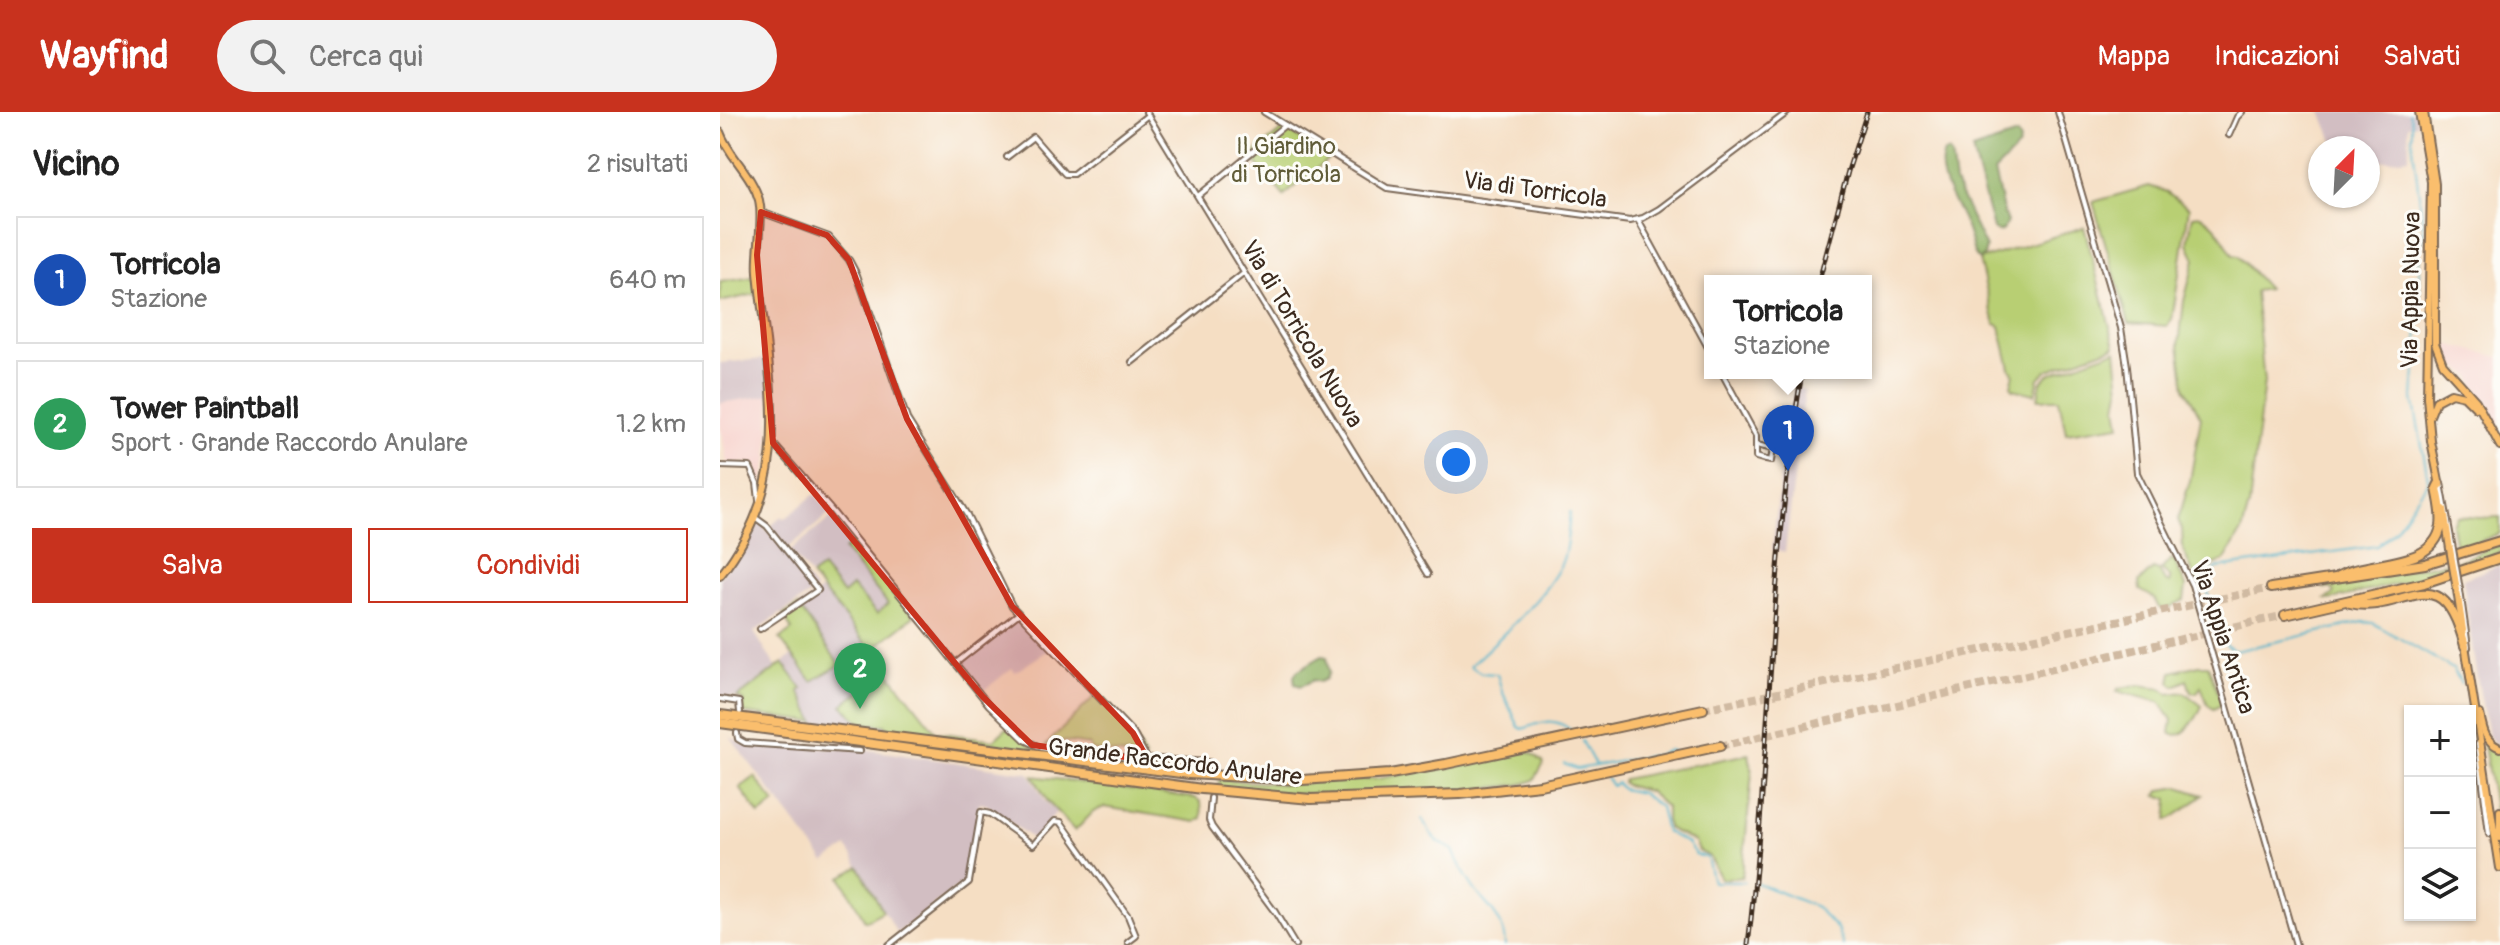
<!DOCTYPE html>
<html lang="it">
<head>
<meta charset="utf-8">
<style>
  body { margin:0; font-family:Pangolin,sans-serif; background:#f2f2f2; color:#222 }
  .controls { position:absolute; right:24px; bottom:24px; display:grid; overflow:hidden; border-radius:0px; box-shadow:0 2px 6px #0004 }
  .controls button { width:72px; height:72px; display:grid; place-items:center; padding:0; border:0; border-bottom:2px solid #e0e0e0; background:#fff; color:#222; font:40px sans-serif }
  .compass { position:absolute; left:1588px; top:24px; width:72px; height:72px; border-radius:50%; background:#fff; box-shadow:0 2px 6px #0004; rotate:24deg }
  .you { position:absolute; left:736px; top:350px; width:28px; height:28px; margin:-20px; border:6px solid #fff; border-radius:50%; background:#1a73e8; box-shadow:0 0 0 12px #1a73e833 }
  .badge { display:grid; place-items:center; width:52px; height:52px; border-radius:50%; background:#c8321e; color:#fff; font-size:26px; font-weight:700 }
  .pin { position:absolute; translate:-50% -66px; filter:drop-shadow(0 2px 4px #0008) }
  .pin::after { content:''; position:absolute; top:42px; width:28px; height:24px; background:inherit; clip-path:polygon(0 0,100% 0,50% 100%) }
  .popup { position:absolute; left:984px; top:163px; width:168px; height:104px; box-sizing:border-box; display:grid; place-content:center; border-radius:0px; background:#fff; filter:drop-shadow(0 2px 6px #0005); font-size:26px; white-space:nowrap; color:#767676 }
  .popup b { font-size:30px; color:#222 }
  .popup::after { content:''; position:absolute; left:50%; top:100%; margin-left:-16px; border:16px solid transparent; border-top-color:#fff }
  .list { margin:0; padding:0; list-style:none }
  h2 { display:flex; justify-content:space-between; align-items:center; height:104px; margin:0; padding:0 32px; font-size:34px }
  h2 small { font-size:26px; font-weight:400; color:#767676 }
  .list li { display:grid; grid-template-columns:52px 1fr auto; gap:24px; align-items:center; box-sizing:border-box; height:128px; margin:0 16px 16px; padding:0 16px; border:2px solid #e0e0e0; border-radius:0px }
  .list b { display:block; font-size:30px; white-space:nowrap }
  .list p { margin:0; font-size:26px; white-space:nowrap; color:#767676 }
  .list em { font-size:26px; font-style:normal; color:#767676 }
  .actions { display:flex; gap:16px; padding:24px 32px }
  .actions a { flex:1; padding:18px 0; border:2px solid #c8321e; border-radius:0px; text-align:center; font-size:28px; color:#c8321e }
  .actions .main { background:#c8321e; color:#fff }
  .icon { flex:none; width:44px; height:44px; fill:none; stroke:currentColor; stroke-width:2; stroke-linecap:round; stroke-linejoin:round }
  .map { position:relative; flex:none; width:1780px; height:833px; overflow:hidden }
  header { display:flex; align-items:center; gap:48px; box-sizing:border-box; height:112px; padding:0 40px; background:#c8321e; color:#fff }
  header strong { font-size:38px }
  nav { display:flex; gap:44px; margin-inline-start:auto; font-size:28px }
  .search { width:560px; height:72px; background:#f2f2f2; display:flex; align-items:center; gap:20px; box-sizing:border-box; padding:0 28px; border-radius:44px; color:#767676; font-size:30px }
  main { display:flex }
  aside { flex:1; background:#fff }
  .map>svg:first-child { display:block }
  .built { fill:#f7d0ca }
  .industrial { fill:#d2bec2 }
  .green { fill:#b8cf73; stroke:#7a7c48; stroke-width:2 }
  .forest { fill:#92b265; stroke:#666e42; stroke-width:2 }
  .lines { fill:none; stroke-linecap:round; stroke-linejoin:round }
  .stream { stroke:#4bb2ca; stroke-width:2 }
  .minor-tunnel { stroke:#d0baa2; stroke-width:4; stroke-dasharray:4 2; stroke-linecap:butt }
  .highway-tunnel { stroke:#d0baa2; stroke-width:8; stroke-dasharray:8 4; stroke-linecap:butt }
  .minor-casing { stroke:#7c6958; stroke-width:8 }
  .major-casing { stroke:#7c6958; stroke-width:10 }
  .highway-casing { stroke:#7c6958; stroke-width:12 }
  .minor { stroke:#fff; stroke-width:4 }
  .major { stroke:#fabe6d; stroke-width:6 }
  .highway { stroke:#fabe6d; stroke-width:8 }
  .rail-casing { stroke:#3b2a1e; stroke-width:5 }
  .rail { stroke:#fdfcf7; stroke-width:2; stroke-dasharray:6; stroke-linecap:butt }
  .minor-bridge-casing { stroke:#7c6958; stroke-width:8; stroke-linecap:butt }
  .major-bridge-casing { stroke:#7c6958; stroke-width:10; stroke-linecap:butt }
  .minor-bridge { stroke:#fff; stroke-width:4 }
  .major-bridge { stroke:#fabe6d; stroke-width:6 }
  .marked { fill:#c8321e; fill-opacity:0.2; stroke:#c8321e; stroke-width:6; stroke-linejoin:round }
  .labels { text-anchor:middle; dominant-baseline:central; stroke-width:6; stroke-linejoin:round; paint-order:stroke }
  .park-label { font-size:24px; fill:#605c38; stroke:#fdfcf7 }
  .street-label { font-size:24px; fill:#3b2a1e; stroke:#fdfcf7 }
</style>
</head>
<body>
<header>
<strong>Wayfind</strong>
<div class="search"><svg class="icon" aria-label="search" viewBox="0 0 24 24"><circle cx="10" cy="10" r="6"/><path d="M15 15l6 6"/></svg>Cerca qui</div>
<nav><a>Mappa</a><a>Indicazioni</a><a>Salvati</a></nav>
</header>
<main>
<aside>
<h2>Vicino<small>2 risultati</small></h2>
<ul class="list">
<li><span class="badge" style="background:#1a4fb4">1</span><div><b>Torricola</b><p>Stazione</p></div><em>640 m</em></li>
<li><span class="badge" style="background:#2e9e5b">2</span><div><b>Tower Paintball</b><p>Sport · Grande Raccordo Anulare</p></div><em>1.2 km</em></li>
</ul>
<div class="actions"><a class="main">Salva</a><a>Condividi</a></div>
</aside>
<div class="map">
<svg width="1780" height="833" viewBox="0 0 1780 833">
  <rect width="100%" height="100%" fill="#fdfcf7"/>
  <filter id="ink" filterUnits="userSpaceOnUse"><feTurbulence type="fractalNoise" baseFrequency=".0125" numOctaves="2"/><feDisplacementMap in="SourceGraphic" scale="16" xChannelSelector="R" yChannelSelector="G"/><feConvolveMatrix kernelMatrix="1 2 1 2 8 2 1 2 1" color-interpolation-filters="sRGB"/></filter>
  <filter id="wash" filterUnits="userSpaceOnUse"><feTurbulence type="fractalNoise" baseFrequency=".006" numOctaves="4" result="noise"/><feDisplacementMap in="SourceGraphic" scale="32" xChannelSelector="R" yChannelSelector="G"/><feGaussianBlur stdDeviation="1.8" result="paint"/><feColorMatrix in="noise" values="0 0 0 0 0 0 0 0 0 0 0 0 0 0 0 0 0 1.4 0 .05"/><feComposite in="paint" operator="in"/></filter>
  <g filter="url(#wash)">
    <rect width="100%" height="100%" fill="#f5dec3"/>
    <g class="built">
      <polygon points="1723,231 1780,245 1780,310 1775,311 1750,263 1728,248 1722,236"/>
      <polygon points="50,283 48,345 41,378 36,354 30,351 7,351 0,312 0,291"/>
    </g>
    <g class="industrial">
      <polygon points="1601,0 1695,0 1698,12 1688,13 1689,46 1648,50 1648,36 1616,36"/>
      <polygon points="45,247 50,283 0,291 0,251"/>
      <polygon points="1074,276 1085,278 1065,440 1052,438 1062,351 1056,350 1057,340 1064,340"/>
      <polygon points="95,382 111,401 68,436 50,415 61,404 65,407"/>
      <polygon points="113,404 133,429 125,439 168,492 156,502 132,475 123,483 102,456 91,464 70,439"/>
      <polygon points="37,409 41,411 96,478 34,520 56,555 17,586 0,584 0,465 29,430"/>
      <polygon points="1780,453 1780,633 1773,630 1768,623 1755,554 1743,467"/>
      <polygon points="102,478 154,542 144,550 149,557 135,569 169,619 95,610 78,579 82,576 63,551 73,543 119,553 78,494"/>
      <polygon points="298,504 332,536 295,560 292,556 262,580 239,551"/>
      <polygon points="10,625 22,632 142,637 309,661 325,689 336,700 314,728 266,692 259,691 247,768 177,821 127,735 105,750"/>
    </g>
    <g class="green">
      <polygon points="565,16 608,47 564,84 530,44"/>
      <polygon points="1429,74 1447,80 1469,96 1452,208 1447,214 1409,211 1373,90"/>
      <polygon points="1481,103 1495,114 1513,143 1518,144 1548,177 1535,179 1544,270 1529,394 1522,419 1504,449 1493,453 1486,461 1481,480 1463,438 1462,417 1458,408 1470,369 1481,305 1465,276 1459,233 1464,189 1475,147 1468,131 1472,107 1473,104"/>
      <polygon points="1364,115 1395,234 1326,259 1319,266 1315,282 1293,277 1291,274 1294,262 1290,256 1280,214 1275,212 1259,148"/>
      <polygon points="34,165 36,182 0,190 0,170"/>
      <polygon points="1396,238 1400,278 1397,295 1400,313 1346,321 1339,287 1318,287 1321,270 1329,262"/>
      <polygon points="1737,404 1759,406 1780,405 1780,421 1743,436 1736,436 1732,412"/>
      <polygon points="133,429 194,504 151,538 91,464 102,456 123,482 132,474 157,502 168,492 124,438"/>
      <polygon points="1780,432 1780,440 1723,461 1610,488 1606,487 1614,482 1613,477 1604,476 1611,470 1739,449"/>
      <polygon points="1451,447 1454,448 1466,474 1464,488 1446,497 1439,496 1434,486 1420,478 1419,470 1433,457 1439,459 1445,469 1450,471 1450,465 1441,458"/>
      <polygon points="78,494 120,553 92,569 60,527 72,518 63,503"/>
      <polygon points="154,542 216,620 274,628 287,616 316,637 169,619 165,613 141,612 122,593 141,579 134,569 148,557 144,550"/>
      <polygon points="63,551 82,577 79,579 95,610 23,601 23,588 17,586"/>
      <polygon points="1479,553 1488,553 1502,592 1494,597 1488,593 1481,574 1477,581 1471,580 1467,568 1455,574 1450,570 1452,560"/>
      <polygon points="1420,573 1441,576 1449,582 1464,580 1482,594 1476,606 1463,622 1453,623 1450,621 1452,608 1440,590 1397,579 1399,576"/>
      <polygon points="375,584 413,622 425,646 370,638 370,633 342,629 340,635 326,633"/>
      <polygon points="1763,626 1780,640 1780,691 1776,710"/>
      <path d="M 805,639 L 813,642 L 824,651 L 814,668 C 800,675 780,674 765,676 C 676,687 587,684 498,676 L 499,668 L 562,672 L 657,667 Z"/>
      <polygon points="1029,642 1032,660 1022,765 1001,767 990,745 979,739 975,730 949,717 946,709 946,695 928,679 905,673 902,670 903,667"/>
      <polygon points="313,664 475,686 481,690 482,706 476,710 384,695 373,700 355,719 328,690"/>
      <polygon points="35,665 55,691 40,703 20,676"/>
      <path d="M 1459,675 L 1483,683 C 1478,688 1452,707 1447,708 L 1449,687 L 1437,683 L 1441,678 Z"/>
      <polygon points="139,755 163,799 145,809 121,765"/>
    </g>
    <g class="forest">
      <path d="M 1297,23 L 1300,30 L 1298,36 L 1274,60 C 1279,78 1280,92 1287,110 L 1282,119 L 1277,120 L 1273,117 L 1252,38 Z"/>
      <path d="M 1228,40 L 1231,43 L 1235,71 L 1266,136 L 1264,144 L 1259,148 L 1255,144 C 1252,134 1249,123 1245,113 C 1237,92 1214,65 1224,41 Z"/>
      <polygon points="602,544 607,545 609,560 606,567 600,570 594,568 581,574 575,572 574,564 577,559"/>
    </g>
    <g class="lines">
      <g class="stream">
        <polyline points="1689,1 1692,10 1692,27 1704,122 1699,140 1700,192 1693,286 1708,366 1705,374 1675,418 1657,434 1497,456 1489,463 1487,476 1492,498 1505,532 1515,539 1643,510 1653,511 1733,557 1741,571"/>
        <path d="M 850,400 C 848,416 848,435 842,450 C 827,484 778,527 750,554 L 761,561 L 777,562 L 782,579 L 799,615 L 803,617 C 825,609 836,604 854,621"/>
        <polyline points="862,629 875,653"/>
        <polyline points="844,652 857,657 937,643 949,638 954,640"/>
        <polyline points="886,665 892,674 897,671 901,677 921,681 940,695 946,720 967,731 975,742 987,746 993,770 1024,770"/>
        <path d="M 702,707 L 715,728 L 733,738 C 737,748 745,763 751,772 C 766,796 783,801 785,833"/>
        <polyline points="1037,771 1096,795 1117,817 1123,833"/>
      </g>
    </g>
  </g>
  <g filter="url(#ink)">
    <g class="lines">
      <polyline class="minor-tunnel" points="1769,722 1772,731 1778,736"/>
      <g class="highway-tunnel">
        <polyline points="983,597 1551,476"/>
        <polyline points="1000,634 1565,503"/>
      </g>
      <g class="minor-casing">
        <g id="minor">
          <polyline points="426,0 708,462"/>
          <polyline points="544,0 667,76 910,109 923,106 939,97 1068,0"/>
          <polyline points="1338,0 1401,216 1407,254 1417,361 1472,473 1576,833"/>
          <polyline points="1509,23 1517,5 1522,0"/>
          <polyline points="287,45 313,25 345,62 353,62 428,3"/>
          <polyline points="478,84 565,13"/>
          <polyline points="41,100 109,125 129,148 137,163 187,307 247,403 292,494 413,621 428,648"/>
          <polyline points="918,108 990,239"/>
          <polyline points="412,250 523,162"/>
          <polyline points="1002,261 1036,324 1036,345 1046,348"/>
          <polyline points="53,331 113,400 269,593 305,628 322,636 386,644 489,650 493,653 494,660"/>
          <polyline points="1037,333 1053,337 1051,349 1046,348"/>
          <polyline points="0,354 30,355 37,371 39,388"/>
          <polyline points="1721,371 1733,437"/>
          <polyline points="36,406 47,414 98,478 40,517"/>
          <polyline points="1740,478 1748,535"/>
          <polyline points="236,551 298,502"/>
          <polyline points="0,587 19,590 20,600"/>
          <polyline points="17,621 18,627 25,631 140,639"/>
          <polyline points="1758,632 1769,722"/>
          <polyline points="491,686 489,708 492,715 555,800 575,833"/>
          <polyline points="169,833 249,770 261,700 270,702 313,733 335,709 341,710 408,804 416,824 408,830"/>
        </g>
      </g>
      <g class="major-casing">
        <g id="major">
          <polyline points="1699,0 1711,70 1707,285 1711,329 1720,374"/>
          <polyline points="1704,0 1715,72 1715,231 1723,252 1756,289 1780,334"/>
          <path d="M 0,20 C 9,45 32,62 39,88 C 44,109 36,138 38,161 C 49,273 77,367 0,464"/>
          <polyline points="1710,304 1716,289 1731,281 1744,284 1756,296"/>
          <polyline points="1724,397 1730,437"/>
          <polyline points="1737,478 1743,518"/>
          <polyline points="1745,533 1780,756"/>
          <path d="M 1760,602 C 1763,617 1765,630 1780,636"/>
          <polyline points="1780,699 1780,726"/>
        </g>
      </g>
      <g class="highway-casing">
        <g id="highway">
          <path d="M 1619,464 C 1648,447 1713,458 1721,414 C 1723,402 1719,388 1717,376 L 1719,372"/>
          <polyline points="1551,476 1705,452 1780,429"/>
          <path d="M 1630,491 C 1684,504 1721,440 1745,534"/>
          <polyline points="1565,503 1704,471 1780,446"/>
          <polyline points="0,603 469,662 582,668 670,662 726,652 983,597"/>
          <polyline points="0,611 482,677 591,687 740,682 820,673 1000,634"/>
        </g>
      </g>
      <use href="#minor" class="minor"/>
      <use href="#major" class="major"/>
      <use href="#highway" class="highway"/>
      <g class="rail-casing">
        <g id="rail">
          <polyline points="1099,169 1128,59 1147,0"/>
          <path d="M 1028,833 C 1051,643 1049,450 1082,261"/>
        </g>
      </g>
      <use href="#rail" class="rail"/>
      <g class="minor-bridge-casing">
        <polyline id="minor-bridge" points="1733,437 1740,478"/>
      </g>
      <g class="major-bridge-casing">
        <polyline id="major-bridge" points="1730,437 1737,478"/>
      </g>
      <use href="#minor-bridge" class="minor-bridge"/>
      <use href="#major-bridge" class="major-bridge"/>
    </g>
  </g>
  <path class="marked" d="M 41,100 L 107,123 L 129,148 L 187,307 L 292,494 L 413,621 L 428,648 L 312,633 L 263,585 L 53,331 L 37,143 Z"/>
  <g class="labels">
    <g class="park-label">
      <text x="566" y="34">Il Giardino<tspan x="566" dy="28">di Torricola</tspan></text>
    </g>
    <g class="street-label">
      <text transform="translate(815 78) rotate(8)">Via di Torricola</text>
      <text transform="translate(1691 178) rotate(-89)">Via Appia Nuova</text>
      <text transform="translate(582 222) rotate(59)">Via di Torricola Nuova</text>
      <text transform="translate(1503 525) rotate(72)">Via Appia Antica</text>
      <text transform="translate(455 650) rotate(7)">Grande Raccordo Anulare</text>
    </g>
  </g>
</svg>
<div class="controls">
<button>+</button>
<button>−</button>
<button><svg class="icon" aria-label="layers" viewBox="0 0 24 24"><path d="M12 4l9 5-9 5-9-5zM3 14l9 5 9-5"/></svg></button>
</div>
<svg class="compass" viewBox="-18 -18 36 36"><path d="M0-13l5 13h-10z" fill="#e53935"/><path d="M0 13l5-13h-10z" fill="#767676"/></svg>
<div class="you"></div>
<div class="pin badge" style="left:1068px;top:359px;background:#1a4fb4">1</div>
<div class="popup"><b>Torricola</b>Stazione</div>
<div class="pin badge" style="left:140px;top:597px;background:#2e9e5b">2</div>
</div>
</main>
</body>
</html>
